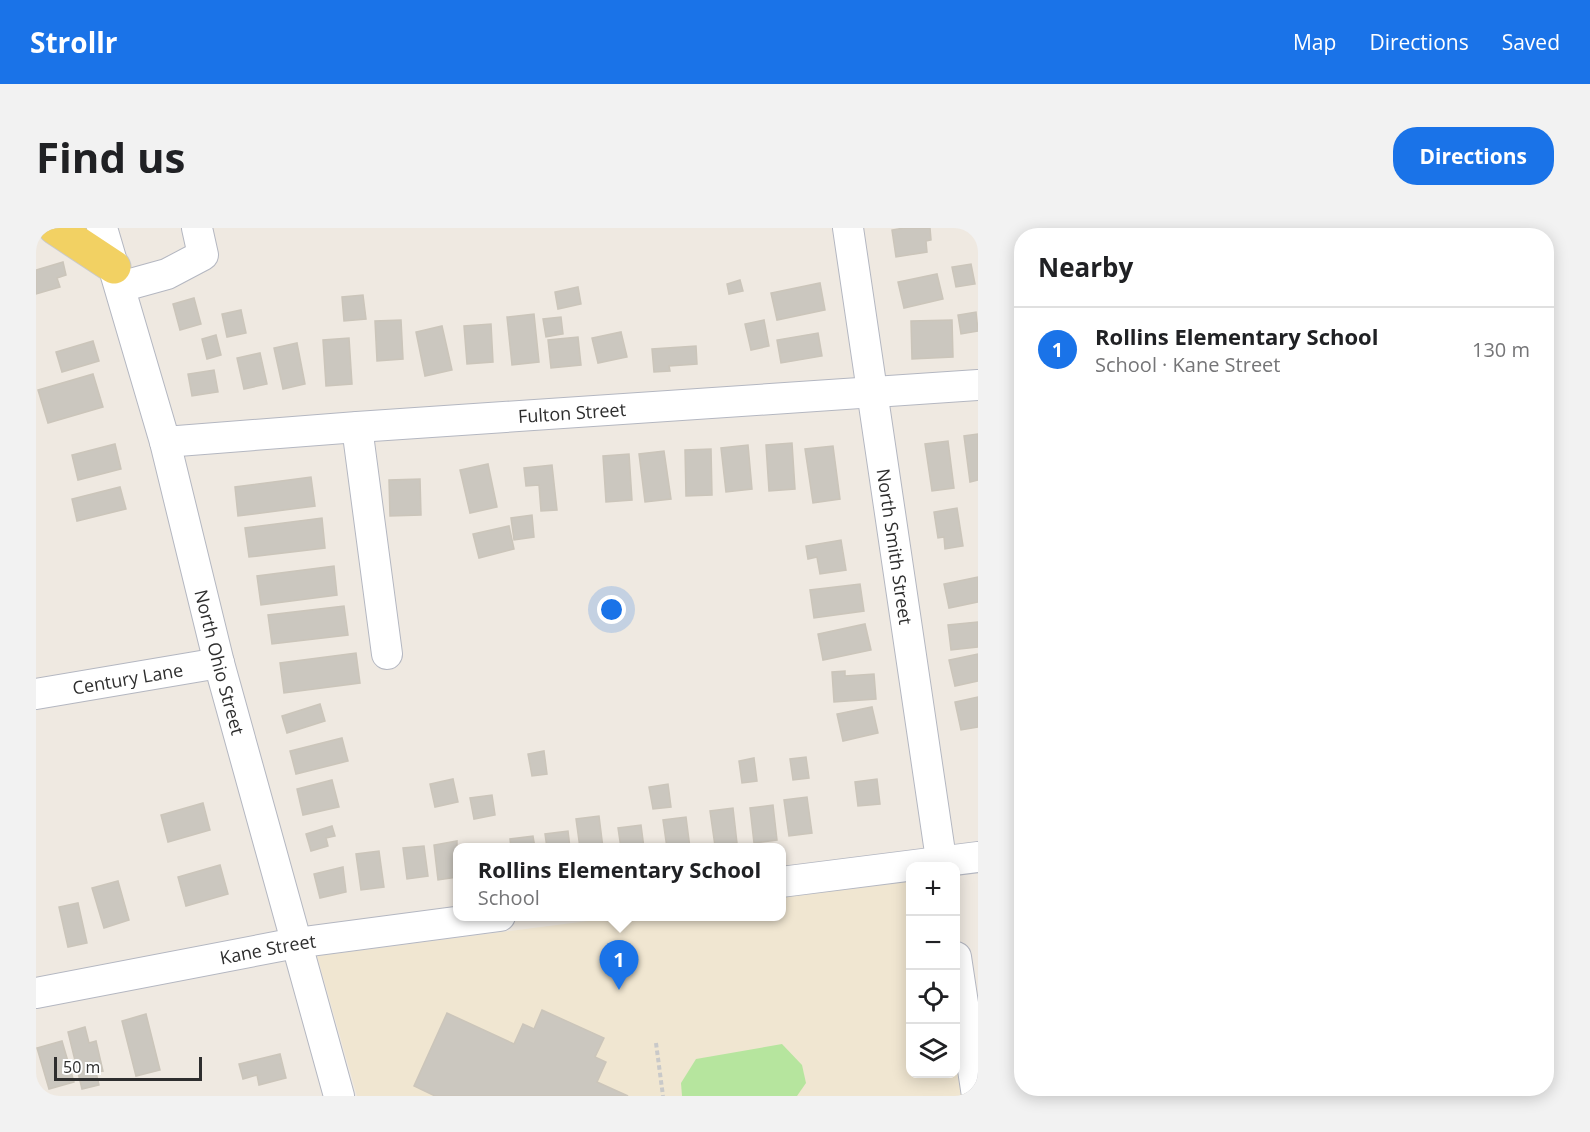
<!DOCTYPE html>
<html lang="en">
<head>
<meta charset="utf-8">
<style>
  body { margin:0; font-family:"Open Sans",sans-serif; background:#f2f2f2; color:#202124 }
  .controls { position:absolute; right:18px; bottom:18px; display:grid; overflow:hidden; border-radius:12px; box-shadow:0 3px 15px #0003 }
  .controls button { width:54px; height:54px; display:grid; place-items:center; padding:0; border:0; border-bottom:2px solid #e0e0e0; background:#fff; color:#202124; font:30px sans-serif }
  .scale { position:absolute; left:18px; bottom:15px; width:148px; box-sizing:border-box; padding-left:6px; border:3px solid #2e2e2e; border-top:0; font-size:16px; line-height:21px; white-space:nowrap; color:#2e2e2e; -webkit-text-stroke:4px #fff; paint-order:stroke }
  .you { position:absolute; left:576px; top:382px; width:21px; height:21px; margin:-15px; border:4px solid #fff; border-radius:50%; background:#1a73e8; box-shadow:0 0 0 9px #1a73e833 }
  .badge { display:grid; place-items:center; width:39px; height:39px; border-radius:50%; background:#1a73e8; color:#fff; font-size:20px; font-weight:700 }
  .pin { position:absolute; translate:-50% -50px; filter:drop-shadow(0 2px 3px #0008) }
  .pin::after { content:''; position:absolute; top:32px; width:21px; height:18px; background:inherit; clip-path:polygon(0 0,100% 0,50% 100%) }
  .popup { position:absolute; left:417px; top:615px; width:333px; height:78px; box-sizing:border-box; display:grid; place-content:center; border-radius:12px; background:#fff; filter:drop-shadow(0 2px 4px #0005); font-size:20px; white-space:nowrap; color:#757577 }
  .popup b { font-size:22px; color:#202124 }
  .popup::after { content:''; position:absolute; left:50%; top:100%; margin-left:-12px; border:12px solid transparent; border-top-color:#fff }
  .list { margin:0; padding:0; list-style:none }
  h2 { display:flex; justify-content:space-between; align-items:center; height:78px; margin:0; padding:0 24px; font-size:26px }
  h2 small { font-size:20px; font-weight:400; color:#757577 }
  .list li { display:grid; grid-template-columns:39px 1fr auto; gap:18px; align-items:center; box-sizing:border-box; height:84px; padding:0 24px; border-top:2px solid #e0e0e0 }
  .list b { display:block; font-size:22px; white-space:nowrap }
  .list p { margin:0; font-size:20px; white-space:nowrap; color:#757577 }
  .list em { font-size:20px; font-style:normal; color:#757577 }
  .icon { flex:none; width:33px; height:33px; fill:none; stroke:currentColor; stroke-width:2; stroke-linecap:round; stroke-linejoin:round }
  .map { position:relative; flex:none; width:942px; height:868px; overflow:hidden; border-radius:24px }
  header { display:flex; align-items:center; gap:36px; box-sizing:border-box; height:84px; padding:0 30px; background:#1a73e8; color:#fff }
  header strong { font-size:28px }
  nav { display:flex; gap:33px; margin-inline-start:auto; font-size:21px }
  .intro { display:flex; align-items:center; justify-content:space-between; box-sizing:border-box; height:144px; padding:0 36px }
  h1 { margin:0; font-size:42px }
  .button { padding:15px 27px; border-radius:24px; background:#1a73e8; color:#fff; font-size:21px; font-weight:700 }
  main { display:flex; gap:36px; padding:0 36px }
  aside { flex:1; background:#fff; border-radius:24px; box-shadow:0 3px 15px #0003 }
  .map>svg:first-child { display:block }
  .education { fill:#f0e6d1 }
  .green { fill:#b6e59e }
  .building { fill:#cbc7bf; stroke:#cbc5ba; stroke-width:1.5 }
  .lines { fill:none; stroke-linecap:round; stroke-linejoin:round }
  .minor-casing { stroke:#b4b7c1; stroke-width:32 }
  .major-casing { stroke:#c9c9c9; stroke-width:35 }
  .path { stroke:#c9c9c9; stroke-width:4; stroke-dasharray:4.5 3; stroke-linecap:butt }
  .minor { stroke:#fff; stroke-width:30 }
  .major { stroke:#f2d163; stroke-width:33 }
  .labels { text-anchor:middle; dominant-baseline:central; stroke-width:4.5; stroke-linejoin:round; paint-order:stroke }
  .street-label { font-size:18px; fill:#2e2e2e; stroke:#fff }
</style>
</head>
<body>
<header>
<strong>Strollr</strong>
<nav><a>Map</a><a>Directions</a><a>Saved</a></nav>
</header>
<div class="intro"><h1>Find us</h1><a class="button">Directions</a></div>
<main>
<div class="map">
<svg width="942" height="868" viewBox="0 0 942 868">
  <rect width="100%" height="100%" fill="#efe9e1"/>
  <polygon class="education" points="874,650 874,846 920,846 920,796 930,868 321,868 281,728 583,689 745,688 745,667"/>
  <polygon class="green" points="746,816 766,837 770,855 761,868 646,868 645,855 660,831"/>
  <g class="building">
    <polygon points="868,0 894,0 895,12 890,13 891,24 860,29 856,2"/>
    <polygon points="27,34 30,47 21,50 24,59 0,66 0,42"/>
    <polygon points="935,36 939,56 920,59 916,39"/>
    <polygon points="901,46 907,71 868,80 862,54"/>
    <polygon points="704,52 707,63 693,66 691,56"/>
    <polygon points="784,55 789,82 741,92 735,65"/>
    <polygon points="542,59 545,76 522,81 519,64"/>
    <polygon points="327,67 330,91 308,93 306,69"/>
    <polygon points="158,70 165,96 144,102 137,76"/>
    <polygon points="205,82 210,105 191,109 186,86"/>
    <polygon points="940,84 942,103 925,106 922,87"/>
    <polygon points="498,86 503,134 476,137 471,89"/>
    <polygon points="525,89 527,106 510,109 507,91"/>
    <polygon points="365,92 367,131 341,133 339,93"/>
    <polygon points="728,92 733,118 715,122 709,96"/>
    <polygon points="916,92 917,129 876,131 875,93"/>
    <polygon points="455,96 457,134 431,136 428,98"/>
    <polygon points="406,98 416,142 389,148 380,104"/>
    <polygon points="585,104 591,129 562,135 556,110"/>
    <polygon points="782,105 786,128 745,135 741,112"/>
    <polygon points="180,107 185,127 171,131 166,111"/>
    <polygon points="542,109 545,137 515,140 512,112"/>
    <polygon points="313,110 316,156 290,158 287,112"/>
    <polygon points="57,113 63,133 26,144 20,124"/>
    <polygon points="261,115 269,156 247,161 238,120"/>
    <polygon points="660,118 661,136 633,138 634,143 618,144 616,121"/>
    <polygon points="224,125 231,156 208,161 201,130"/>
    <polygon points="178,142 182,164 156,168 152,146"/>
    <polygon points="57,146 67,179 12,195 2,162"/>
    <polygon points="942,206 942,252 934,254 928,208"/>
    <polygon points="912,213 918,260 896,263 889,216"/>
    <polygon points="756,215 759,261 733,263 730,217"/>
    <polygon points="79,216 85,241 42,252 36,227"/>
    <polygon points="712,217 716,261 690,264 685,220"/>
    <polygon points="797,218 804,271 777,275 769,221"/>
    <polygon points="675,221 676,267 650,268 649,222"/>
    <polygon points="628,223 635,271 609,274 603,226"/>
    <polygon points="593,226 596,272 570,274 567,228"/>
    <polygon points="452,236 461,279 434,285 424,242"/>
    <polygon points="516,237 521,282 505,283 503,257 490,258 488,240"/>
    <polygon points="275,249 279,278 202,288 199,259"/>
    <polygon points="384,251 385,287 354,288 353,252"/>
    <polygon points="84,259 90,281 41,293 36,271"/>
    <polygon points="921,280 927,318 909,321 908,309 902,310 898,284"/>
    <polygon points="496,287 498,309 478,312 475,290"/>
    <polygon points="286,290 289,320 213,329 209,300"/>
    <polygon points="473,298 478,321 443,330 437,306"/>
    <polygon points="805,312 810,342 784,346 781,329 772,331 770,318"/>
    <polygon points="298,338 301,367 225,377 221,348"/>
    <polygon points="942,349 942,374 913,380 908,356"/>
    <polygon points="824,356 828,383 778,390 774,362"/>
    <polygon points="308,378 312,407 236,416 232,387"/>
    <polygon points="942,394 942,419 915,422 912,397"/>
    <polygon points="829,396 835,422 787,432 782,406"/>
    <polygon points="320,425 324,455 248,465 244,435"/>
    <polygon points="942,426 942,453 919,458 913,432"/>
    <polygon points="809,443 809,448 838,446 840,471 798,474 796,444"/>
    <polygon points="942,469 942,499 925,502 919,474"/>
    <polygon points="284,476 289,493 251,505 246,488"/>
    <polygon points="836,479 842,505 807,513 801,486"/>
    <polygon points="306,510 312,533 260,546 254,523"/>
    <polygon points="508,523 511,546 496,548 492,526"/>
    <polygon points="770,529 773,550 757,552 754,531"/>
    <polygon points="718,530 721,553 706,555 703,533"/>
    <polygon points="417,551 422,574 399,579 394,556"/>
    <polygon points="841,551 844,576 822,578 819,554"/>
    <polygon points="296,552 303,579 267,587 261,561"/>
    <polygon points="632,556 635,579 617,581 613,559"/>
    <polygon points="456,567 459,587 438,591 434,570"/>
    <polygon points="771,569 776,605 753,608 748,572"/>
    <polygon points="167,575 174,602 132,614 125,587"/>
    <polygon points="737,577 741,612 718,615 714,580"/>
    <polygon points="697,580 701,615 679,618 674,583"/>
    <polygon points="563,588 567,620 544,620 540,591"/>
    <polygon points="650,589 654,620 631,620 627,592"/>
    <polygon points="605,597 608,620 585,620 582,600"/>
    <polygon points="296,598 299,608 290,610 292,618 275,623 270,606"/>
    <polygon points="532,603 534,620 511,620 509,606"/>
    <polygon points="497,608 499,620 475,620 474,611"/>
    <polygon points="421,613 421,649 402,652 398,617"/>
    <polygon points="388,618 392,648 371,651 367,620"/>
    <polygon points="343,623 348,659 325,662 320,626"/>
    <polygon points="184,637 192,666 150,678 142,649"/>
    <polygon points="307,639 310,664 284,670 278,646"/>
    <polygon points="82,653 93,692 68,700 56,660"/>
    <polygon points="42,675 51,715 32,719 23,679"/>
    <polygon points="506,782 568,810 559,829 570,834 561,854 592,868 399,868 378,858 411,785 478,816 487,796 498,801"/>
    <polygon points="110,786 124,842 100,848 86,793"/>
    <polygon points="49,799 53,815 60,813 67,843 60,844 63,857 46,861 32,804"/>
    <polygon points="26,813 38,854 13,861 1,820"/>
    <polygon points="244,826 250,850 223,857 221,847 207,851 203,836"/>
  </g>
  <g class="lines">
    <g class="minor-casing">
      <g id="minor">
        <path id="s1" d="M 66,0 L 129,214 L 183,435 L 303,868"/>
        <path id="s2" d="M 812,0 L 906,638"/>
        <polyline points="84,59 131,46 167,27 161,0"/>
        <polyline points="321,199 351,426"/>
        <path id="s3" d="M 129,214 L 321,199 L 942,157"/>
        <path id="s4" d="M 0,466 L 183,435"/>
        <polyline points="745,654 942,629"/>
        <polyline points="920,729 941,868"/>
        <path id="s5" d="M 0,765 L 260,715 L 464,688"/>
      </g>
    </g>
    <g class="major-casing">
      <polyline id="major" points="19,0 78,39"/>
    </g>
    <polyline class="path" points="620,815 627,868"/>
    <use href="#minor" class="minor"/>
    <use href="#major" class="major"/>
  </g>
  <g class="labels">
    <g class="street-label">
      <text stroke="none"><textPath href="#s3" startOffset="408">Fulton Street</textPath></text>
      <text stroke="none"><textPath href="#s2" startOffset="322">North Smith Street</textPath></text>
      <text stroke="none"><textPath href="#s1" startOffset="450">North Ohio Street</textPath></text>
      <text stroke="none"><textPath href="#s4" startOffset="93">Century Lane</textPath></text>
      <text stroke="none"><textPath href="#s5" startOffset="236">Kane Street</textPath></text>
    </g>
  </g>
</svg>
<div class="controls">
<button>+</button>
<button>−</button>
<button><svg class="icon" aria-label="locate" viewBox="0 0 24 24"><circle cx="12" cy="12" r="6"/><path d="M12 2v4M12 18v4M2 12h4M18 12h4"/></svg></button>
<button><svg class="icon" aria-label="layers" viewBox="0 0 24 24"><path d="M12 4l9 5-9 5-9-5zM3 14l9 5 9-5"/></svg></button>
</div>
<div class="scale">50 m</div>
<div class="you"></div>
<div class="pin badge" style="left:583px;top:762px">1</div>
<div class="popup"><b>Rollins Elementary School</b>School</div>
</div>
<aside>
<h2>Nearby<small></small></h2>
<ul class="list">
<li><span class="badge">1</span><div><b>Rollins Elementary School</b><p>School · Kane Street</p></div><em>130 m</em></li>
</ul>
</aside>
</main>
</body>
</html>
